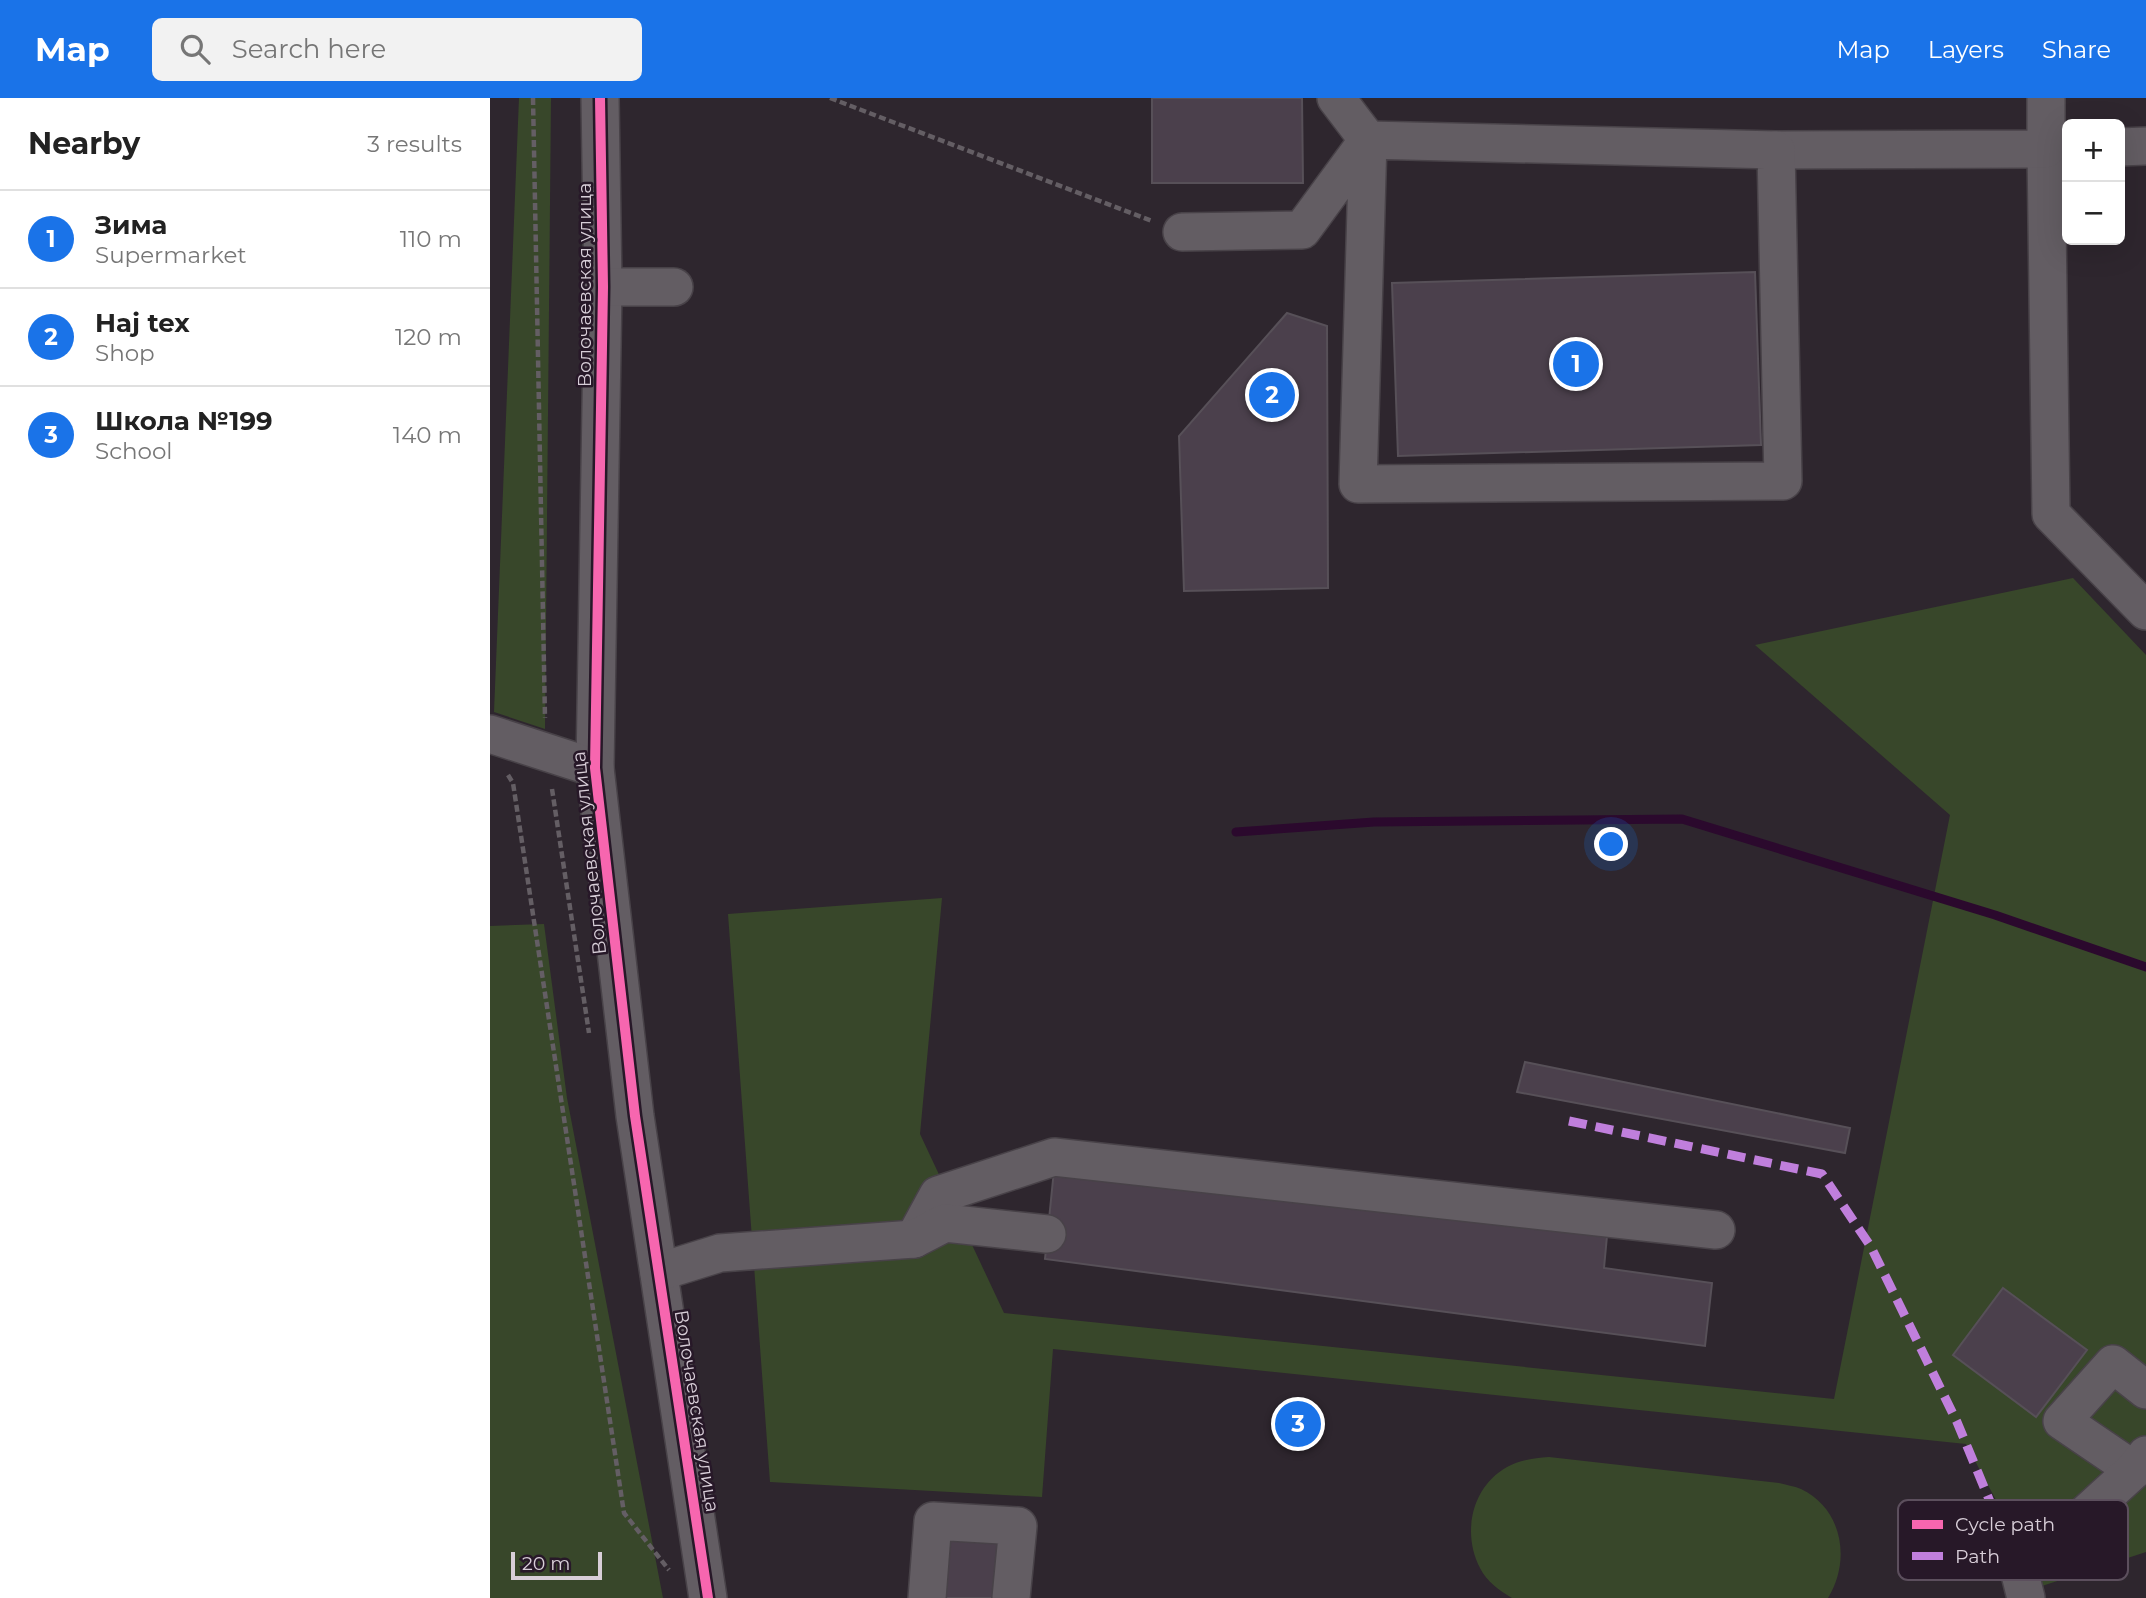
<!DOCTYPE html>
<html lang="en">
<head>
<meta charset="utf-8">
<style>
  body { margin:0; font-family:Montserrat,sans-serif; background:#f2f2f2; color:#222 }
  .controls { position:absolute; right:21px; top:21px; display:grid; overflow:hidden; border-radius:10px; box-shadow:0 7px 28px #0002 }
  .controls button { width:63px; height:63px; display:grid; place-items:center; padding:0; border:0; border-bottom:2px solid #e0e0e0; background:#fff; color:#222; font:35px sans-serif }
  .scale { position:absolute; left:21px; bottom:18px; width:91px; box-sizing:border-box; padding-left:7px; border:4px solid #d8ced8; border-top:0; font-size:19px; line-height:24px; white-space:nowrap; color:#d8ced8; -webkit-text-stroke:5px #271828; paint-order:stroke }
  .you { position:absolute; left:1122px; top:747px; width:24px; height:24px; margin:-18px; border:5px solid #fff; border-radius:50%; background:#1a73e8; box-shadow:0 0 0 10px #1a73e833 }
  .badge { display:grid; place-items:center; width:46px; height:46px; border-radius:50%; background:#1a73e8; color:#fff; font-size:23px; font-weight:700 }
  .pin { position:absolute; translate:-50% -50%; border:4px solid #fff; box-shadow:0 2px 7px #0006 }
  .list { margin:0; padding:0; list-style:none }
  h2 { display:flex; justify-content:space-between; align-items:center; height:91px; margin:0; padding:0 28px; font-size:30px }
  h2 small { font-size:23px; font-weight:400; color:#767676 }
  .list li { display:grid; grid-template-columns:46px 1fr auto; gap:21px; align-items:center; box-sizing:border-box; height:98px; padding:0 28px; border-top:2px solid #e0e0e0 }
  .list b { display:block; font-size:26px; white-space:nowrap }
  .list p { margin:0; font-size:23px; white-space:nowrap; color:#767676 }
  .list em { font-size:23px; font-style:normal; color:#767676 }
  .icon { flex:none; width:38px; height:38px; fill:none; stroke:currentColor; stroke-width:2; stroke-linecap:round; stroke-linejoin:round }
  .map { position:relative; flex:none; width:1656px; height:1500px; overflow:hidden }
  header { display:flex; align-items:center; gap:42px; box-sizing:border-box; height:98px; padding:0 35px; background:#1a73e8; color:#fff }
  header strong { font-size:33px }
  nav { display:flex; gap:38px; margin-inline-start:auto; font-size:24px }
  .search { width:490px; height:63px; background:#f2f2f2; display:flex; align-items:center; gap:18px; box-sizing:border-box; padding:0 24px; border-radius:10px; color:#767676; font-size:26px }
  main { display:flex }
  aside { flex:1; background:#fff }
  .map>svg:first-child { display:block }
  .green { fill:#38472a }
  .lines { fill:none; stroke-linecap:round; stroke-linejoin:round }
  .stream { stroke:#2b092d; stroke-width:9 }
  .building { fill:#4b404c; stroke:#575058; stroke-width:2 }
  .minor-casing { stroke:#484248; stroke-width:40 }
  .path { stroke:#645e64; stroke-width:4.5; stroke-dasharray:7 3.5; stroke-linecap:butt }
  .minor { stroke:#635d63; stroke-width:37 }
  .quiet { stroke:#c07fdc; stroke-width:9; stroke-dasharray:18 9; stroke-linecap:butt }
  .cycleway-casing { stroke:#271828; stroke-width:15 }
  .cycleway { stroke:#f766af; stroke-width:10 }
  .labels { text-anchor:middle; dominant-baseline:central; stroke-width:5; stroke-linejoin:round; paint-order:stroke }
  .street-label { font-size:19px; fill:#d8ced8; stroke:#271828 }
  .key { fill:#271828; stroke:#5c4f5d; stroke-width:2 }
  .key-label { font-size:19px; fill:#d8ced8 }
</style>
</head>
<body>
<header>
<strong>Map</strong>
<div class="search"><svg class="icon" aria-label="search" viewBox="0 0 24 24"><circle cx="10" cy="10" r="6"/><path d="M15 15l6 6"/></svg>Search here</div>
<nav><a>Map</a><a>Layers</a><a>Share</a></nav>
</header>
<main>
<aside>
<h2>Nearby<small>3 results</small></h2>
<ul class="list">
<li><span class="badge">1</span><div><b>Зима</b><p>Supermarket</p></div><em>110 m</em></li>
<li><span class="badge">2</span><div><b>Haj tex</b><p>Shop</p></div><em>120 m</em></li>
<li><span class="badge">3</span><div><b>Школа №199</b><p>School</p></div><em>140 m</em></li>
</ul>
</aside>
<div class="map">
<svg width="1656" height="1500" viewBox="0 0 1656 1500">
  <rect width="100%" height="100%" fill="#2e262e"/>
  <g class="green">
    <polygon points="29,0 61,0 55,631 4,614"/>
    <polygon points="1583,480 1656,557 1656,1454 1552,1488 1476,1346 563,1251 552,1399 280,1384 238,816 452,800 430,1036 514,1215 1344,1301 1460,717 1265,547"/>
    <polygon points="54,826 77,1000 173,1500 0,1500 0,828"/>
    <path d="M 1059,1359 L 1289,1385 C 1296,1387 1304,1388 1311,1391 C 1353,1411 1361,1463 1338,1500 L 1022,1500 C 1009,1492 997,1484 990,1470 C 972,1436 981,1389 1017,1369 C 1030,1362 1044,1360 1059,1359 Z"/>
  </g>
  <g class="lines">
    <polyline class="stream" points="746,734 884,724 1192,721 1505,817 1656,869"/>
  </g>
  <g class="building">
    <polygon points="662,0 812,0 813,85 662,85"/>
    <polygon points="1265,174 1271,347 908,358 902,185"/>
    <polygon points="797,215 837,228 838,490 694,493 689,338"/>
    <polygon points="1035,964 1360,1030 1355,1055 1027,994"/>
    <polygon points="564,1072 1117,1138 1114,1170 1222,1185 1215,1248 555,1161"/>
    <polygon points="1513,1190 1597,1252 1546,1319 1463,1257"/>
    <polygon points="456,1431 509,1437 503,1500 448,1500"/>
  </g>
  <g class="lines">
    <g class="minor-casing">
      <g id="minor">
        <polyline points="110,0 113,189 105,670 145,1018 218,1500"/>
        <polyline points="1630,49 1656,48"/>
        <polyline points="1577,50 1556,51 1561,416 1656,513"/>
        <polyline points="1286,52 1556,51 1556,0"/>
        <polyline points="692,134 812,132 878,42 1286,52 1293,383 868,386 878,42 846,0"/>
        <polyline points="113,189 184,189"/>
        <polyline points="0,636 105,670"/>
        <polyline points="424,1141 448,1097 564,1059 1226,1132"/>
        <polyline points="169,1174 230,1155 424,1141 455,1125 557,1136"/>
        <polyline points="1644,1372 1572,1323 1623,1266 1656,1292"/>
        <polyline points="437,1500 443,1423 528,1428 521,1500"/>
        <polyline points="1536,1500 1530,1476 1644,1372 1656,1357"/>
      </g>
    </g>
    <g class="path">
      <polyline points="43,0 55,620"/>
      <polyline points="340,0 662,123"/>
      <polyline points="18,677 23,685 134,1415 179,1472"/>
      <polyline points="62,691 99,935"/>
    </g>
    <use href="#minor" class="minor"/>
    <polyline class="quiet" points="1079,1023 1332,1076 1381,1149 1467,1324 1530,1476"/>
    <g class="cycleway-casing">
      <polyline id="cycleway" points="110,0 113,189 105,670 145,1018 218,1500"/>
    </g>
    <use href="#cycleway" class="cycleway"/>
  </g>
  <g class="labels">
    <g class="street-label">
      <text transform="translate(94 187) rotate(-90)">Волочаевская улица</text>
      <text transform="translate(99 755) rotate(-96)">Волочаевская улица</text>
      <text transform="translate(207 1313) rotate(81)">Волочаевская улица</text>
    </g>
  </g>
  <rect x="1408" y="1402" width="230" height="80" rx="10" class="key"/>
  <rect x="1422" y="1422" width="31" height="9" fill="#f766af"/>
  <rect x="1422" y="1454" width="31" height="8" fill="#c07fdc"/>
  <g class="key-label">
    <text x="1465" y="1433">Cycle path</text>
    <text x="1465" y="1465">Path</text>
  </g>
</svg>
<div class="controls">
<button>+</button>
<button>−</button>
</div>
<div class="scale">20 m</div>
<div class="you"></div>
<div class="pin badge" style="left:1086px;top:266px">1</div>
<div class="pin badge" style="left:782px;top:297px">2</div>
<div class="pin badge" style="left:808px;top:1326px">3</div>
</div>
</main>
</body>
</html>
